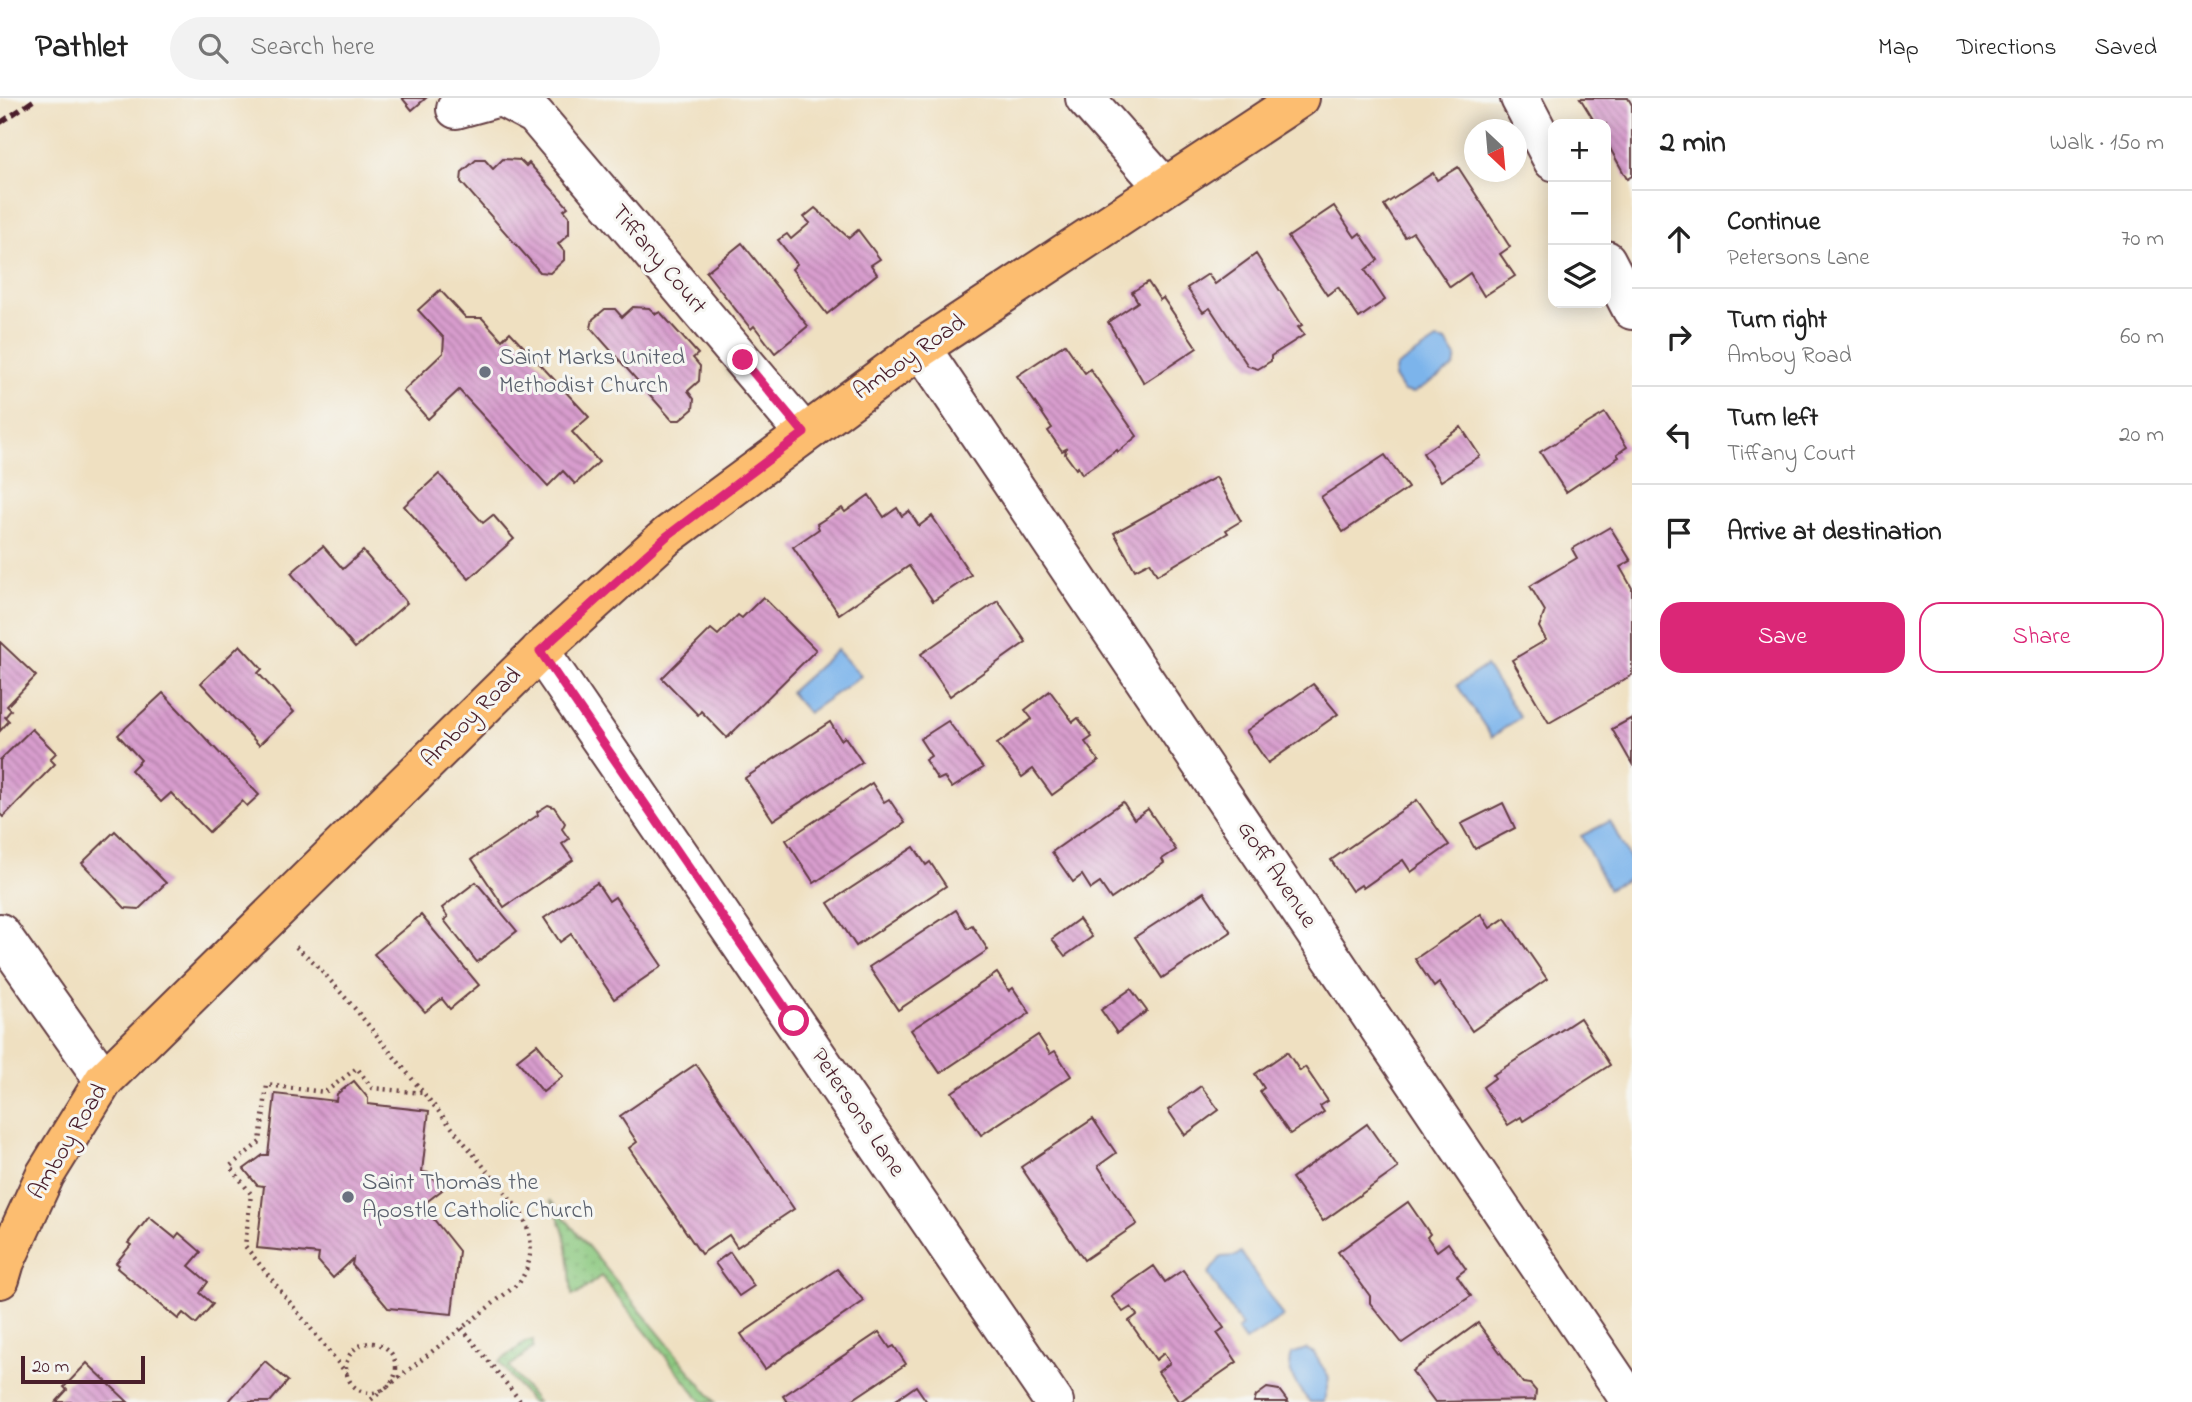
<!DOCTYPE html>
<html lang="en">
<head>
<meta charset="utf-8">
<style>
  body { margin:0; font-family:"Indie Flower",sans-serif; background:#f2f2f2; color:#222 }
  .controls { position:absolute; right:21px; top:21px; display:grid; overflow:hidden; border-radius:14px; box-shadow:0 4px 18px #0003 }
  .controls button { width:63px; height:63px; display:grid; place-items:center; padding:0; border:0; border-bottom:2px solid #e0e0e0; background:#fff; color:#222; font:35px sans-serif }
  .compass { position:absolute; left:1464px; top:21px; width:63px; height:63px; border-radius:50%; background:#fff; box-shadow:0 4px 18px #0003; rotate:154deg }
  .scale { position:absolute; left:21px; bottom:18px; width:124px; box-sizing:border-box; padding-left:7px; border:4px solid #4a1f2b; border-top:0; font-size:19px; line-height:24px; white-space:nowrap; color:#4a1f2b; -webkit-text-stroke:5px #f6f6f2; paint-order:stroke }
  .stop { position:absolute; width:21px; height:21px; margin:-16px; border:5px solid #db2777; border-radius:50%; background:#fff }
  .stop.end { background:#db2777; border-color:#fff; box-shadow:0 2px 7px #0008 }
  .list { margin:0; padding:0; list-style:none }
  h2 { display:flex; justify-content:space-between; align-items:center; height:91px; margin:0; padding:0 28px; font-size:30px }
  h2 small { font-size:23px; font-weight:400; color:#767676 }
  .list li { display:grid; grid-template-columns:46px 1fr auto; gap:21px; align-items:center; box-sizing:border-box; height:98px; padding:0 28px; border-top:2px solid #e0e0e0 }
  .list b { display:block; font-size:26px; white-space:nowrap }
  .list p { margin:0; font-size:23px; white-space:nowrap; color:#767676 }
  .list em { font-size:23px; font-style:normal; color:#767676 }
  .actions { display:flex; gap:14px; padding:21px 28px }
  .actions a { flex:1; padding:16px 0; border:2px solid #db2777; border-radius:21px; text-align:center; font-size:24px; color:#db2777 }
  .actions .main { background:#db2777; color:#fff }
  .icon { flex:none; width:38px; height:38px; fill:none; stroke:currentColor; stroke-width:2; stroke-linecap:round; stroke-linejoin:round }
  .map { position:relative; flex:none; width:1632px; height:1304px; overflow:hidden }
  header { display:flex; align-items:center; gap:42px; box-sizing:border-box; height:98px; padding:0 35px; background:#fff; border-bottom:2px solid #e0e0e0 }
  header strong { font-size:33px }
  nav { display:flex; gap:38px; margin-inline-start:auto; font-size:24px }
  .search { width:490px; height:63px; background:#f2f2f2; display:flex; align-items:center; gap:18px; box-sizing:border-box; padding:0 24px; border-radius:38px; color:#767676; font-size:26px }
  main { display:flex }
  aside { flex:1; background:#fff }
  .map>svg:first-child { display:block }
  .grass { fill:url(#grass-dots); stroke:#6a7454; stroke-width:2 }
  .water { fill:#7bb4eb; stroke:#626a8b; stroke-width:2 }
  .building { fill:url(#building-back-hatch) }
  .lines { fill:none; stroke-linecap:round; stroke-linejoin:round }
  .minor-casing { stroke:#633c42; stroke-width:42 }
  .major-casing { stroke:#633c42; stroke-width:42 }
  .path { stroke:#633c42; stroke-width:4.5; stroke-dasharray:2 5; stroke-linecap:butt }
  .minor { stroke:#fff; stroke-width:38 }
  .major { stroke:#fcbd6f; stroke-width:38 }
  .rail { stroke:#4a1f2b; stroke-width:5; stroke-dasharray:10 5; stroke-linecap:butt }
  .route { stroke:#db2777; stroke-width:9 }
  .worship-dot { fill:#6b7280; stroke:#f6f6f2; stroke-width:2.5 }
  .labels { text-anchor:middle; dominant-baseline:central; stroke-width:6; stroke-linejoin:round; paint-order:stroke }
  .street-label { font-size:24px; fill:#4a1f2b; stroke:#f6f6f2 }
  .worship-label { font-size:24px; fill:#5b616d; stroke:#f6f6f2; text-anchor:start }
</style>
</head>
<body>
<header>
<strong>Pathlet</strong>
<div class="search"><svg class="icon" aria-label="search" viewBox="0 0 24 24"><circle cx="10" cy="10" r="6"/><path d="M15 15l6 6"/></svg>Search here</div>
<nav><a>Map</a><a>Directions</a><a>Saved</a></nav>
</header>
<main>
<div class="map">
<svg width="1632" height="1304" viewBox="0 0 1632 1304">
  <defs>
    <pattern id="grass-dots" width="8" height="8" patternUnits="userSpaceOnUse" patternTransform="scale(1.75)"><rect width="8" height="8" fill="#8ac87e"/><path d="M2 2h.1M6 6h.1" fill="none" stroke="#79ab6d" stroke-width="1.8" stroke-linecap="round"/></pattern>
    <pattern id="building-back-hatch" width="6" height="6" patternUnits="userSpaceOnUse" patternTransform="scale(1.75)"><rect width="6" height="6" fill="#d89dce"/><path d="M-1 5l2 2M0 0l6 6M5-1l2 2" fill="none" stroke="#b17fa7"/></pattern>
  </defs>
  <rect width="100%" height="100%" fill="#f6f6f2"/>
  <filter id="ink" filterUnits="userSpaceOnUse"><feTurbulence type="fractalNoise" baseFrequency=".0143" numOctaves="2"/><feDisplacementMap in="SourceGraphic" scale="14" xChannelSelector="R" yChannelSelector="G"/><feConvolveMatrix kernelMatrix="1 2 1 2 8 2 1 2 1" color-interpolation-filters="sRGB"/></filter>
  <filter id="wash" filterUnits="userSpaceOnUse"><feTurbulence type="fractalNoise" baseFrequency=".00686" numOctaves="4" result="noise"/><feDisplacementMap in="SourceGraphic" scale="28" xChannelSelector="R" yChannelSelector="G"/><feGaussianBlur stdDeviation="1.57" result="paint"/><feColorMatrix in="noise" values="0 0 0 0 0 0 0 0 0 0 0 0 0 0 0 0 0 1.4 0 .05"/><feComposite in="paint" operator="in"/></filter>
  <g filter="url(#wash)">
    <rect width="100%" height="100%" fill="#efe0c1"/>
    <g class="grass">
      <path d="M 550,1102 L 715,1304 L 702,1304 L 601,1178 L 578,1196 L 572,1197 C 568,1158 570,1139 550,1102 Z"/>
      <polygon points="533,1242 533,1250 509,1269 537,1304 531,1304 499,1264 526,1244"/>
    </g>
    <g class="water">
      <polygon points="1437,242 1446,244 1456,259 1454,269 1413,295 1403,293 1394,279 1396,269"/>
      <polygon points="837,552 861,578 808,615 790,594"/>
      <polygon points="1486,568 1520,619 1492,639 1457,587"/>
      <polygon points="1610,723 1632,765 1632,779 1608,791 1581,738"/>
      <polygon points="1241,1154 1283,1219 1245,1243 1237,1232 1242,1228 1208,1176 1221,1159 1236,1158"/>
      <path d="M 1306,1251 L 1314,1255 L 1329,1280 L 1324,1304 L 1310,1304 C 1300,1293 1284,1272 1291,1256 Z"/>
    </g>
    <g id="blocks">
      <g class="building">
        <polygon points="402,0 426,0 412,12"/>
        <polygon points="1580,0 1628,0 1632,7 1632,78 1627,81 1606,43 1606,26 1596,26"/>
        <polygon points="503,61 520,62 526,68 529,65 568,109 564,112 569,118 569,136 558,146 564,153 564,162 550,175 540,174 461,84 462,74 476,62 485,62 493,71"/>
        <polygon points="1458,69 1510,149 1500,156 1515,178 1484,198 1470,175 1450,189 1413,134 1405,139 1384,107 1433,75 1437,82"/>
        <polygon points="1334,108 1355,139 1360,135 1378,162 1365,172 1385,202 1359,220 1338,189 1327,197 1288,139"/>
        <polygon points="815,110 849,140 858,132 880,161 871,167 877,176 827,216 792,171 797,166 778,142 787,136 791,141 810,125 804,119"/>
        <polygon points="742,145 808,228 775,255 754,228 751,231 706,174"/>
        <polygon points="1256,156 1302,227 1298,229 1304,237 1271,258 1271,263 1258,271 1248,268 1210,210 1203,214 1187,190 1208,176 1215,186"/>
        <polygon points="1148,184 1160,202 1163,200 1197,250 1144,285 1108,224 1138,204 1132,194"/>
        <polygon points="440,192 466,220 482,220 502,242 510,234 589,319 572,334 599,364 575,386 563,373 548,388 459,292 428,321 403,293 443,255 444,240 418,212"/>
        <polygon points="633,209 649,210 656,216 660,214 698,256 693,260 700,268 699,283 688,293 694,301 693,311 680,322 672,322 591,230 593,221 605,211 615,211 622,219"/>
        <polygon points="1065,246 1085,275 1090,271 1137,338 1118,354 1117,352 1082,376 1078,369 1076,371 1065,356 1066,351 1062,353 1048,333 1052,330 1017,278"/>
        <polygon points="1605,315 1627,349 1617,356 1619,359 1566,394 1540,354"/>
        <polygon points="1461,329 1480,358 1441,383 1423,355"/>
        <polygon points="1385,357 1408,390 1343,434 1321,399"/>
        <polygon points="439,376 483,425 493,417 514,441 469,481 404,408"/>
        <polygon points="1216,379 1241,423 1226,432 1228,435 1157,477 1150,464 1135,472 1114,435"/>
        <polygon points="869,397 884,419 897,410 902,418 909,413 919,428 932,418 971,477 933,503 909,468 839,516 793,449 819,431 817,426 842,410 845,414"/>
        <polygon points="1610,429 1631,463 1620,469 1632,490 1632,577 1549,625 1512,562 1546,542 1539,529 1545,513 1530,488 1577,460 1572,451"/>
        <polygon points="323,448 343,471 363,453 407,505 355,550 291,475"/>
        <polygon points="763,499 816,552 727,640 701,613 698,617 662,580 711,531 718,537 738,517 742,520"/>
        <polygon points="998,503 1026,544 950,598 921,556"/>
        <polygon points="0,544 36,578 7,608 11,612 5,619 9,623 0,633"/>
        <polygon points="240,547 262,571 258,575 294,614 259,647 201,585"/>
        <polygon points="1313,586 1338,616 1268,665 1246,633"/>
        <polygon points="1050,593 1073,624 1078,620 1092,639 1085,644 1099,663 1052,697 1033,671 1022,679 997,646 1032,621 1025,612"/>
        <polygon points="163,595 259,697 247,708 242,703 209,734 171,695 161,704 131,672 141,662 118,637"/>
        <polygon points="1632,620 1632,666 1612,631"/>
        <polygon points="948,623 983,670 952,690 944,679 938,682 925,662 931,658 920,641"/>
        <polygon points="830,624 841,642 845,639 862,664 773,722 745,680"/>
        <polygon points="32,631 56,655 50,661 55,666 3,719 0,716 0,662"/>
        <polygon points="872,685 884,704 889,701 905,725 814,785 786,742"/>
        <polygon points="1417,702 1449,747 1411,774 1403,762 1363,790 1361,787 1352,793 1331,762"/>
        <polygon points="1123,704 1134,721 1148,711 1176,752 1162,761 1164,765 1111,801 1100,785 1091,791 1082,777 1073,784 1052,754"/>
        <polygon points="1503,705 1515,730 1475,751 1461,726"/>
        <polygon points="548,707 554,709 565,725 562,731 569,741 562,746 573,762 504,809 472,761 538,717 537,714"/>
        <polygon points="115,733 166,785 139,811 125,810 82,765"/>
        <polygon points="914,749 926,767 930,764 946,788 856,848 828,805"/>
        <polygon points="476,784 517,833 477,864 444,822 448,819 442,810"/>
        <polygon points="597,785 609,803 615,799 662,868 614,901 571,836 560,844 544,820"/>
        <polygon points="1204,794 1231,834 1162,880 1135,839"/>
        <polygon points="956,812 967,830 972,827 988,852 898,912 869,869"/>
        <polygon points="1481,816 1490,830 1505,820 1547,881 1472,933 1439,885 1434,889 1415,861"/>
        <polygon points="421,817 479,887 450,911 442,901 425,914 374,856"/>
        <polygon points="1079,821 1092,839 1065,858 1052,841"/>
        <polygon points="997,875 1009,893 1013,890 1030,915 940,975 911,932"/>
        <polygon points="1131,891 1147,913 1117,935 1101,912"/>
        <polygon points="1580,920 1610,967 1523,1023 1521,1019 1508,1027 1483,989 1495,980 1493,977"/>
        <polygon points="1038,937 1050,956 1055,953 1071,978 981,1037 952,994"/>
        <polygon points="537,946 563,978 543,994 517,962"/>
        <polygon points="1287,954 1300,973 1305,969 1328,1003 1320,1008 1324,1014 1290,1036 1260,993 1264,990 1255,976"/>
        <polygon points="696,966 794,1111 737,1149 729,1137 701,1156 629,1050 637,1044 620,1018"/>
        <polygon points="354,983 368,1000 368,1006 429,1013 422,1074 429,1075 442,1092 420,1109 424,1109 459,1153 452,1216 388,1210 352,1167 353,1161 333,1180 318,1163 319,1156 257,1150 264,1088 257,1087 244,1071 263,1057 268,1057 275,996 336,1003 337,996"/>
        <polygon points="1201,988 1219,1012 1185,1037 1168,1012"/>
        <polygon points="1093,1021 1116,1055 1098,1068 1137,1126 1084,1162 1021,1069"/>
        <polygon points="1367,1026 1398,1070 1323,1123 1292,1080"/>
        <polygon points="1408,1104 1430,1136 1427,1139 1437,1153 1448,1145 1466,1171 1457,1178 1471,1198 1402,1245 1370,1205 1370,1198 1338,1154"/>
        <polygon points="149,1119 175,1140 179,1135 201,1154 189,1168 208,1184 200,1195 213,1206 196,1226 183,1215 178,1221 117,1170 119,1167 116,1165 131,1147 128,1145"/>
        <polygon points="730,1154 754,1188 739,1198 715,1165"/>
        <polygon points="1154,1168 1165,1184 1183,1172 1224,1230 1217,1235 1237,1264 1179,1304 1158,1274 1170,1265 1164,1255 1156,1262 1129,1223 1137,1217 1131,1209 1123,1214 1111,1198"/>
        <polygon points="837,1171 864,1203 765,1271 741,1236"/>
        <polygon points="1478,1225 1523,1285 1530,1286 1536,1293 1535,1302 1435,1304 1412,1273"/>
        <polygon points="879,1234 890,1250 894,1248 906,1266 849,1304 787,1304 783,1298"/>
        <polygon points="265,1263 288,1283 270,1304 228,1304"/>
        <polygon points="87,1265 128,1304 56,1304 67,1292 64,1289"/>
        <polygon points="916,1288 927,1304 893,1304"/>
        <polygon points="1267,1290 1279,1292 1288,1304 1254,1304 1256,1298"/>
      </g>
    </g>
  </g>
  <g filter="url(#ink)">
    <use href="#blocks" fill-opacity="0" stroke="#633c42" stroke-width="2"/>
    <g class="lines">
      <g class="minor-casing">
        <g id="minor">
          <polyline points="503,0 535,17 804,335"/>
          <polyline points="1085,0 1164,89"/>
          <polyline points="1520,0 1553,63"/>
          <polyline points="456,11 496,0"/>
          <polyline points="1606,162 1632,212"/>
          <polyline points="921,250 1631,1304"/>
          <polyline points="540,553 1054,1304"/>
          <polyline points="0,835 104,982"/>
        </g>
      </g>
      <g class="major-casing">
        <polyline id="major" points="0,1181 5,1164 45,1077 104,982 540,553 667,438 921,250 1300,0"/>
      </g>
      <g class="path">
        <path d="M 296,849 L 316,866 L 356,912 L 519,1112 C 534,1136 535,1161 519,1185 L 368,1304"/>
        <polyline points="462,1230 521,1304"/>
        <circle cx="371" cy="1270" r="25"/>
        <polyline points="347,1276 245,1148 251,1096 230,1068 260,1044 267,987 325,994 357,970 372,990 423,995"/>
      </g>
      <use href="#minor" class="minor"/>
      <use href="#major" class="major"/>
      <polyline class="rail" points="0,25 37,0"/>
    </g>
  </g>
  <g class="lines" filter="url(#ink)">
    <polyline class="route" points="743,262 804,335 667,438 540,553 794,923"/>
  </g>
  <g class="worship-dot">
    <circle cx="485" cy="274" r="7"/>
    <circle cx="348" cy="1099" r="7"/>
  </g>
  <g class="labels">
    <g class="street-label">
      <text transform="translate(658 162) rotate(50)">Tiffany Court</text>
      <text transform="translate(910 260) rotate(-35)">Amboy Road</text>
      <text transform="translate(472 620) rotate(-45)">Amboy Road</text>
      <text transform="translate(1276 777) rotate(56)">Goff Avenue</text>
      <text transform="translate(857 1015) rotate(56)">Petersons Lane</text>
      <text transform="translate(69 1044) rotate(-59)">Amboy Road</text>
    </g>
    <g class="worship-label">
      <text x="499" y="260">Saint Marks United<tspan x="499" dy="28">Methodist Church</tspan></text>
      <text x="362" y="1085">Saint Thomas the<tspan x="362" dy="28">Apostle Catholic Church</tspan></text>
    </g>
  </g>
</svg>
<div class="controls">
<button>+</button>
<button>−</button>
<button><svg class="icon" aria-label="layers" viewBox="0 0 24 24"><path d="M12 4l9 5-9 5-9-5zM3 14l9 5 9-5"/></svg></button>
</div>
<svg class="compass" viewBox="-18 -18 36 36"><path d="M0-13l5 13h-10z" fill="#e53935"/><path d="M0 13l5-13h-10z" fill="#767676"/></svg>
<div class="scale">20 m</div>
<div class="stop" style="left:794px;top:923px"></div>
<div class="stop end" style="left:743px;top:262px"></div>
</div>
<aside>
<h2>2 min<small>Walk · 150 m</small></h2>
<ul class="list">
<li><svg class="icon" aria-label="ahead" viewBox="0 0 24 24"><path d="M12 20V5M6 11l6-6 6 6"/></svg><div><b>Continue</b><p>Petersons Lane</p></div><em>70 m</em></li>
<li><svg class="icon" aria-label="right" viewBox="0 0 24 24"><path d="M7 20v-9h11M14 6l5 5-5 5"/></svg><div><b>Turn right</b><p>Amboy Road</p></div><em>60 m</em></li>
<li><svg class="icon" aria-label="left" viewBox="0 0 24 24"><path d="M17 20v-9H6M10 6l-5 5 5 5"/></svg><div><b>Turn left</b><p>Tiffany Court</p></div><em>20 m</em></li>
<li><svg class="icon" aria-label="arrive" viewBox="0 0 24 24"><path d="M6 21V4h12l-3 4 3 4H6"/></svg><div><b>Arrive at destination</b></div></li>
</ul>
<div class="actions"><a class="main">Save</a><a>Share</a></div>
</aside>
</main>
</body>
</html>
